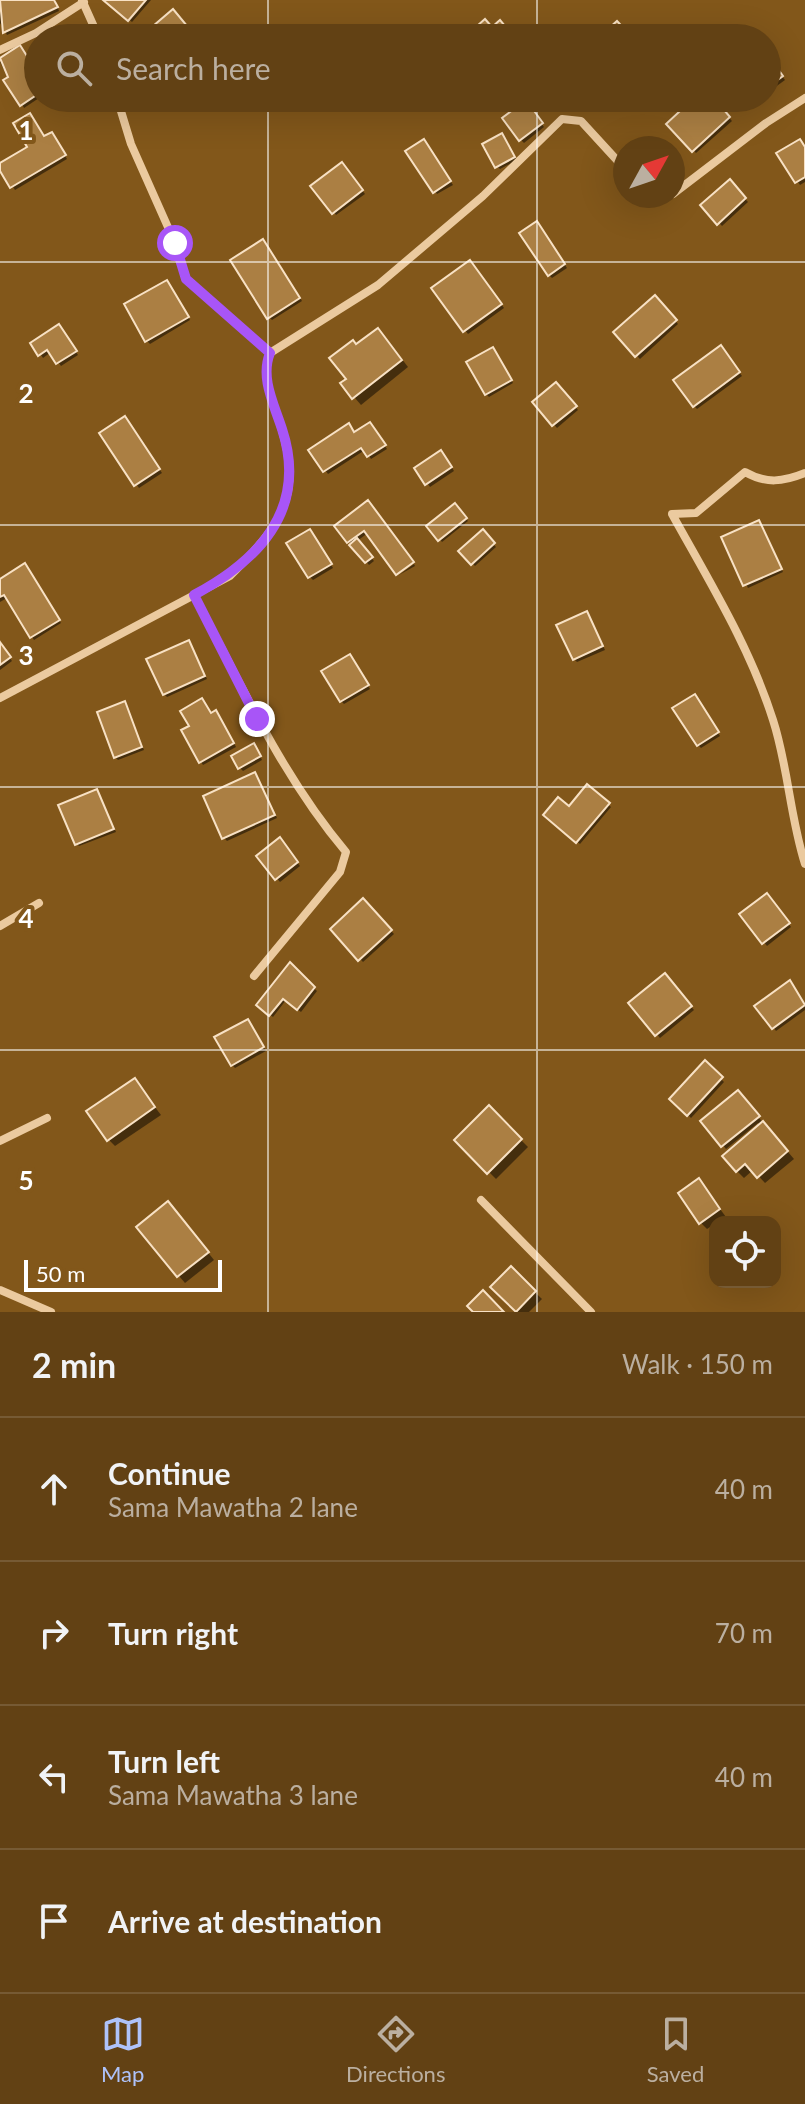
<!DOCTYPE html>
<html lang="en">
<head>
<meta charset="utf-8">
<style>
  body { margin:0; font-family:Lato,sans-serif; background:#68481d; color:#f1f3f6 }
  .controls { position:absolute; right:24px; bottom:24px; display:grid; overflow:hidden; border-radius:16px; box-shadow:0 8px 32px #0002 }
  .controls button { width:72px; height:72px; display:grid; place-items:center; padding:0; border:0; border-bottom:2px solid #765a34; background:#624114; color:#f1f3f6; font:40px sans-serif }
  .compass { position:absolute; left:613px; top:136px; width:72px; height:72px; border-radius:50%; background:#624114; box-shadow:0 8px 32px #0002; rotate:50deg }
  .scale { position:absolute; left:24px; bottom:20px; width:198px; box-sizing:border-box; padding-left:8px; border:4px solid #fff; border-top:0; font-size:22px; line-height:28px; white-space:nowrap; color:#fff; -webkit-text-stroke:6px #82571a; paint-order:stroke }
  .stop { position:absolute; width:24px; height:24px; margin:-18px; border:6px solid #a855f7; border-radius:50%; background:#fff }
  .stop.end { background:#a855f7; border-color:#fff; box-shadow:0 2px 8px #0008 }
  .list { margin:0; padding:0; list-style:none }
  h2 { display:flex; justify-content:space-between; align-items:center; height:104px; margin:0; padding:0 32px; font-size:34px }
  h2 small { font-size:26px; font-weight:400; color:#bbafa0 }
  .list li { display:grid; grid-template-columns:52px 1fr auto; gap:24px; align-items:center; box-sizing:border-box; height:144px; padding:0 32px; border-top:2px solid #765a34 }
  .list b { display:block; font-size:30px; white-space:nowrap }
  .list p { margin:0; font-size:26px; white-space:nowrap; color:#bbafa0 }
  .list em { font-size:26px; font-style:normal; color:#bbafa0 }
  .icon { flex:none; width:44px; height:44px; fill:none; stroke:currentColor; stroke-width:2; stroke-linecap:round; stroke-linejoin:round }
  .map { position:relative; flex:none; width:805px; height:1312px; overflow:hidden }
  .search { position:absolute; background:#624114; box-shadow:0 8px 32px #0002; left:24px; right:24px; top:24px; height:88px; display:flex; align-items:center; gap:20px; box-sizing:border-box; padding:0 28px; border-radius:44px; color:#bbafa0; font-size:30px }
  .sheet { height:680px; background:#624114 }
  nav { display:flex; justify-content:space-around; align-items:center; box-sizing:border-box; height:112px; border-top:2px solid #765a34; background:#624114; font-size:22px; color:#bbafa0 }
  nav a { display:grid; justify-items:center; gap:4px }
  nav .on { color:#aec2f9 }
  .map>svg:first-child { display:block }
  .shadow { fill:#0007 }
  .building { fill:#ab7f43; stroke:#f8e1c4; stroke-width:2 }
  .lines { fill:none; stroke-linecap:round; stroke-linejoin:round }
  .minor { stroke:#ebca9f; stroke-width:8 }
  .route { stroke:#a855f7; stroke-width:10 }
  .grid { fill:none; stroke:#fff; stroke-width:2; stroke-opacity:0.55 }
  .grid-label { font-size:26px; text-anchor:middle; font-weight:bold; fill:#fff; stroke:#82571a; stroke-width:8; stroke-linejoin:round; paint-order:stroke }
</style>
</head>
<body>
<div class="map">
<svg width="805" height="1312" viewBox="0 0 805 1312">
  <rect width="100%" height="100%" fill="#82571a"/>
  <g class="shadow">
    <polygon points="0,0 55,0 59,11 7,35 0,23"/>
    <polygon points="106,0 151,0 132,22"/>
    <polygon points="20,47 31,63 38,59 39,98 24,108 0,62"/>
    <polygon points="767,56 785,80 767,93"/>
    <polygon points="697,98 711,98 732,121 696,153 669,124"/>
    <polygon points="734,98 761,98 744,111"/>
    <polygon points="528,106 544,127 524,143 521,140"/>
    <polygon points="45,138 55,138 67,159 15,190 0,166"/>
    <polygon points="504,139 517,160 500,169 497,166"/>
    <polygon points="426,145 453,185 437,194 435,191"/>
    <polygon points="805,148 805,182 800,185 779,154"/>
    <polygon points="344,167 365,194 336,215 334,212"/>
    <polygon points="730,182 748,202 722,226 703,205"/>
    <polygon points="539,226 567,268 552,278 549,275"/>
    <polygon points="266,245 302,301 272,320 269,317"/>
    <polygon points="473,265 504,308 468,334 434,288"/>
    <polygon points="170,285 190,320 150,344 147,341"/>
    <polygon points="655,298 678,324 640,359 616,333"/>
    <polygon points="62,330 78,355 61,366 51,352 43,358 33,343"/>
    <polygon points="385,337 408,367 361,405 343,384"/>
    <polygon points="493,349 513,383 489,397 486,394"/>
    <polygon points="723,350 742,376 697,409 694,406"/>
    <polygon points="556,385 578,410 557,428 535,403"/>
    <polygon points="127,421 162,473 139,488 102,434"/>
    <polygon points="373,427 387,449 371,459 365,450 328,474 311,450"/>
    <polygon points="444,455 454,471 430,487 417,468"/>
    <polygon points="367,503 368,533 357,541 374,561 369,565 337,526"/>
    <polygon points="455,505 468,521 442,542 429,526"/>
    <polygon points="758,522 783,572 748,588 724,538"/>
    <polygon points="482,532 496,547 475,566 461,551"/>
    <polygon points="313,534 333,568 313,580 310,577"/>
    <polygon points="414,564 415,566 399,575"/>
    <polygon points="28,569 61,623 34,640 7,598 0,602 0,581"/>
    <polygon points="589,617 605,650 577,662 574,659"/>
    <polygon points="189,642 207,679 167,697 164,694"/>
    <polygon points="0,644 12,661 0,670"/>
    <polygon points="353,659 370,689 344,704 341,701"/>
    <polygon points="697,699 720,736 701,748 698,745"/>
    <polygon points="124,703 144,750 118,760 115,757"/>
    <polygon points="219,716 236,747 203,765 201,762"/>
    <polygon points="257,749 262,760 243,771 240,768"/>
    <polygon points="254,774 277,818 227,841 224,838"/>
    <polygon points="587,786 611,807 580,844 546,815 569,808"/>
    <polygon points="97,791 116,832 79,846 76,843"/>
    <polygon points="282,843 300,866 280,882 259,856"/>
    <polygon points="770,899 791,927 767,946 742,914"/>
    <polygon points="363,901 394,934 363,962 332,929"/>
    <polygon points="290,965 317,991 301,1012 286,1000 273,1017 258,1005"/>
    <polygon points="665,976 694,1010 660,1038 631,1004"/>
    <polygon points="792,986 805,1003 805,1010 776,1031 757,1006"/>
    <polygon points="250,1024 266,1051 235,1068 232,1065"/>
    <polygon points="705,1063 724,1082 691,1118 672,1099"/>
    <polygon points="135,1081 161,1115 115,1146 108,1139"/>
    <polygon points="738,1093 794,1159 765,1183 753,1170 744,1178 737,1171 761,1126 758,1123 726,1149 703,1121"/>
    <polygon points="489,1108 528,1147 496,1179 457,1140"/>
    <polygon points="699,1181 726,1217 707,1229 700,1222"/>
    <polygon points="175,1211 214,1260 185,1283 179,1276"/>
    <polygon points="511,1269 542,1299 529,1312 518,1312 493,1287"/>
  </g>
  <g class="building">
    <polygon points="0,0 54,0 58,7 3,33"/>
    <polygon points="103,0 146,0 128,21"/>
    <polygon points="173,9 197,38 139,38"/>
    <polygon points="485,19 492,27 500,20 515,38 473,38 469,33"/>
    <polygon points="617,21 633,38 598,38"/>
    <polygon points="20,45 30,61 38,57 38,94 20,106 3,80 8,77 0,58"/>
    <polygon points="767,54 783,76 767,88"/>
    <polygon points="694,98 714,98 730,117 692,152 666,124"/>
    <polygon points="731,98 754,98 740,109"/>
    <polygon points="526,100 543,123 519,141 502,118"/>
    <polygon points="30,113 44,136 52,132 66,155 10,188 0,171 0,163 27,147 13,123"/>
    <polygon points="502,133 515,157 495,168 482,144"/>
    <polygon points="424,139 451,181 433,193 405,151"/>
    <polygon points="800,139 805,147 805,177 795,183 776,153"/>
    <polygon points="342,162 363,190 332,214 310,186"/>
    <polygon points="730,179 746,198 717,225 700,205"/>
    <polygon points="537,221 565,264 548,276 519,233"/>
    <polygon points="263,239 300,298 267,319 230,260"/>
    <polygon points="470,260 502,304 463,332 431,288"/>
    <polygon points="167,280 189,317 145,342 124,304"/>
    <polygon points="655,295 677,320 635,357 613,332"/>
    <polygon points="59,324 77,351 56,364 47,350 38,356 30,343"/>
    <polygon points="378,328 402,360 352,399 340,383 346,379 329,358 353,340 356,344"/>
    <polygon points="721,345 740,372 693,407 673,380"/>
    <polygon points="493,347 512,380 485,395 466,362"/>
    <polygon points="556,382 577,406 552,426 532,402"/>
    <polygon points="125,416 160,469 134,486 99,433"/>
    <polygon points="370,422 386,445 367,457 361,448 323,472 308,450 349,423 354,432"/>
    <polygon points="441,450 452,467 425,485 414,468"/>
    <polygon points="368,500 414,562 396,575 364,531 347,543 334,526"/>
    <polygon points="455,503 467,518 438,541 426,526"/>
    <polygon points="759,520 782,569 743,586 721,537"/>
    <polygon points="310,529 332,564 308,578 286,543"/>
    <polygon points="483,529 495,543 471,565 458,551"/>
    <polygon points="357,538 373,557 365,563 349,545"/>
    <polygon points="25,563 60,620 30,638 4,595 0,597 0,579"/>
    <polygon points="587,611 603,646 573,660 556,625"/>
    <polygon points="189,640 205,676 163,695 146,659"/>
    <polygon points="0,642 11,657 0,665"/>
    <polygon points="350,654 369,685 340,702 321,671"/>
    <polygon points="695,694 719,732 697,746 672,708"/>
    <polygon points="202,698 211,713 216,710 234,743 199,763 181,730 189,726 180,711"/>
    <polygon points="125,701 142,747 114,758 97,712"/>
    <polygon points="254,743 261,756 238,769 231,756"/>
    <polygon points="255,772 275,815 222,839 203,796"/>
    <polygon points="587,784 610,803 576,843 543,815 558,797 569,806"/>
    <polygon points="97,789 114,829 75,845 58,805"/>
    <polygon points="280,837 298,862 275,880 256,856"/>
    <polygon points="767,893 790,923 762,944 739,914"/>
    <polygon points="363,898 392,930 358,961 330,929"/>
    <polygon points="290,962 315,987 297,1010 283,999 269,1016 256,1005"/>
    <polygon points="665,973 692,1006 655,1036 628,1003"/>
    <polygon points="790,980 805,1005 772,1029 754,1006"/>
    <polygon points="248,1019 264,1047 231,1066 214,1037"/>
    <polygon points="705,1060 723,1077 687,1116 669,1099"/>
    <polygon points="135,1078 155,1107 107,1141 86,1111"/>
    <polygon points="738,1090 760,1116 721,1147 700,1121"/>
    <polygon points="489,1105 522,1139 487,1174 454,1140"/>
    <polygon points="763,1121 788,1151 757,1178 745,1164 736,1172 722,1156"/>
    <polygon points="699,1178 720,1209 699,1224 678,1193"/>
    <polygon points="168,1201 209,1252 177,1277 136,1227"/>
    <polygon points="511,1266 536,1291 516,1312 490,1287"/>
    <polygon points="483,1290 504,1312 473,1312 467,1306"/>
  </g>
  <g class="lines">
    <g class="minor">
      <polyline points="82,0 99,38"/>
      <polyline points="0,50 36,33 84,2"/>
      <polyline points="117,98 131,144 175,243 186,279 270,353"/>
      <polyline points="673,194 766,123 805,98"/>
      <path d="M 805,473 C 783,482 766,484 745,472 L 696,513 L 672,514 C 709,581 750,647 773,720 C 788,766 790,817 805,864"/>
      <path d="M 194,595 C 241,684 281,775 346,852 L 340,872 L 254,976"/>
      <path d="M 0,698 L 230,576 C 291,515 304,489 274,406 C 268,388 263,371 270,353 L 378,285 L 483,196 L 562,119 L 581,121 L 625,169"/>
      <polyline points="0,926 39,903"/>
      <polyline points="0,1141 47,1118"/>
      <polyline points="481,1200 591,1312"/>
      <polyline points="0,1290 51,1312"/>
    </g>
  </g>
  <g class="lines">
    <path class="route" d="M 175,243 L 186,279 L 270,353 C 260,378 274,404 282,429 C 308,508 260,560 194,595 L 257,719"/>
  </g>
  <path class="grid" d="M 268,0 L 268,38M 537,0 L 537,38M 268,98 L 268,1312M 537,98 L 537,1312M 0,262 L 805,262M 0,525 L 805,525M 0,787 L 805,787M 0,1050 L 805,1050"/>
  <g class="grid-label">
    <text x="26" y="140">1</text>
    <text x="26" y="403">2</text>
    <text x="26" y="665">3</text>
    <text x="26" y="928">4</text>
    <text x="26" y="1190">5</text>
  </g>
</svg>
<div class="controls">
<button><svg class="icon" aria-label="locate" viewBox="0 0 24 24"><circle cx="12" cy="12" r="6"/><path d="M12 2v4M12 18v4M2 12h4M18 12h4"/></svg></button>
</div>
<svg class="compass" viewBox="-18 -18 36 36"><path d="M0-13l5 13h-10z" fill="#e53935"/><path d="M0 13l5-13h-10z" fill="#bbafa0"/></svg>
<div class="scale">50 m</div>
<div class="stop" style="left:175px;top:243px"></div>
<div class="stop end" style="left:257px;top:719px"></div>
<div class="search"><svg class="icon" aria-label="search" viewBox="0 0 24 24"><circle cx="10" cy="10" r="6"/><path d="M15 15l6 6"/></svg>Search here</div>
</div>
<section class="sheet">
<h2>2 min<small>Walk · 150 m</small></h2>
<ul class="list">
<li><svg class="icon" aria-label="ahead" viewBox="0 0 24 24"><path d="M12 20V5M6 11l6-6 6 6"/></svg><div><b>Continue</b><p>Sama Mawatha 2 lane</p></div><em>40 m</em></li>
<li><svg class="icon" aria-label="right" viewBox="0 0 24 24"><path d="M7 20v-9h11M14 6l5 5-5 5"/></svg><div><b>Turn right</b></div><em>70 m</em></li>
<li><svg class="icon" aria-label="left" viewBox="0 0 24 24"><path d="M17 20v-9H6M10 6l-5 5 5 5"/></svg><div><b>Turn left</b><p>Sama Mawatha 3 lane</p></div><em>40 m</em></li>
<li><svg class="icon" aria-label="arrive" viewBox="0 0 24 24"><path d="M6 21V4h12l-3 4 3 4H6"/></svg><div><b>Arrive at destination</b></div></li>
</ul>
</section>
<nav>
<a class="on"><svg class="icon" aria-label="map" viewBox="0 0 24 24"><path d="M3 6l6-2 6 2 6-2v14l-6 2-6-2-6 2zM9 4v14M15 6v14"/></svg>Map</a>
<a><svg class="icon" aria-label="directions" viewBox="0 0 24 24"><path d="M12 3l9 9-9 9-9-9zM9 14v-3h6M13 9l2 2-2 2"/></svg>Directions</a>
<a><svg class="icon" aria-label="saved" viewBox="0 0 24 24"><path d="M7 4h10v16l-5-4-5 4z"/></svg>Saved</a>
</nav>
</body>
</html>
